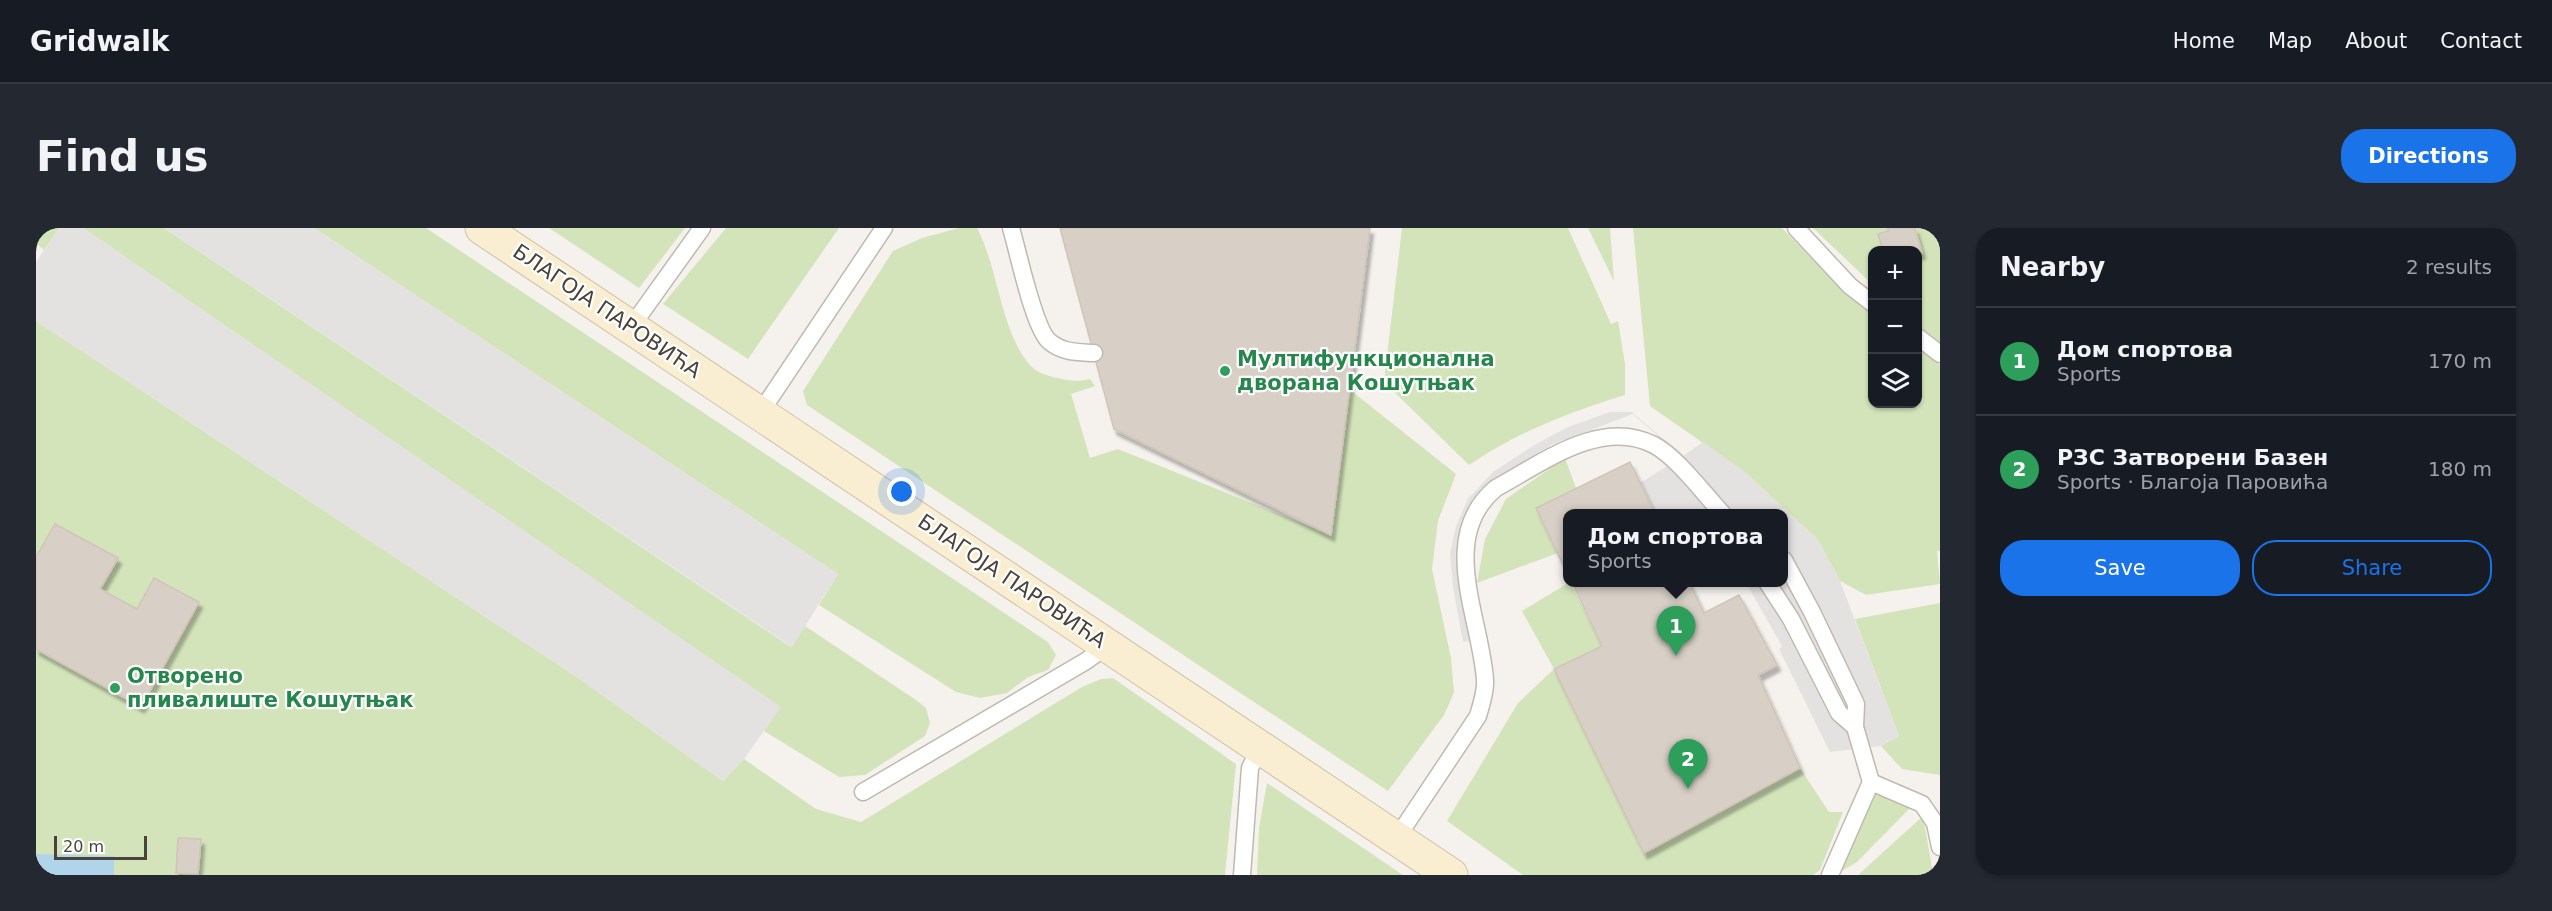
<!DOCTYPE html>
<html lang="en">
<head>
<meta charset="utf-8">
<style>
  body { margin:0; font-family:"DejaVu Sans",sans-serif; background:#242831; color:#f1f3f6 }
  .controls { position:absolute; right:18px; top:18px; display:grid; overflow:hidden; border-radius:12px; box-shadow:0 2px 4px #0004 }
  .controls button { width:54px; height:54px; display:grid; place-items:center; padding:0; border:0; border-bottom:2px solid #363941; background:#171b24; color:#f1f3f6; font:30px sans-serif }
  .scale { position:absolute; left:18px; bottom:15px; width:93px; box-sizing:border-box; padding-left:6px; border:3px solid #49433b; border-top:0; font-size:16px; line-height:21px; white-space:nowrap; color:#49433b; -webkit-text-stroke:4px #fff; paint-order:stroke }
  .you { position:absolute; left:866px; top:264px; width:21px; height:21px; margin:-15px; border:4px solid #fff; border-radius:50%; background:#1a73e8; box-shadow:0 0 0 9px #1a73e833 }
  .badge { display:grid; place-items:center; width:39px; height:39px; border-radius:50%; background:#1a73e8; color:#fff; font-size:20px; font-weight:700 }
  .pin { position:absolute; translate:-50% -50px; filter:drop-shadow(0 2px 3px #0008) }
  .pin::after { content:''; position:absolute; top:32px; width:21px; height:18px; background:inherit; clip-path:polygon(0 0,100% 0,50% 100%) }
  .popup { position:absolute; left:1527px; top:281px; width:225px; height:78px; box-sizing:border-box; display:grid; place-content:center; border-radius:12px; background:#171b24; filter:drop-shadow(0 2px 4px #0005); font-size:20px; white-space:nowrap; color:#9ea1a6 }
  .popup b { font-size:22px; color:#f1f3f6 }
  .popup::after { content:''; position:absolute; left:50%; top:100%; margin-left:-12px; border:12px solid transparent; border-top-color:#171b24 }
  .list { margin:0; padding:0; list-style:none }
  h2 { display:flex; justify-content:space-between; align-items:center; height:78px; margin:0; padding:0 24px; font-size:26px }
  h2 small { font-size:20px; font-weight:400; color:#9ea1a6 }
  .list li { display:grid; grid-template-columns:39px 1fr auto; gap:18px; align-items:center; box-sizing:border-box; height:108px; padding:0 24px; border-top:2px solid #363941 }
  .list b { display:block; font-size:22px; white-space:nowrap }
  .list p { margin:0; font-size:20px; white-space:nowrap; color:#9ea1a6 }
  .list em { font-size:20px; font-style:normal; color:#9ea1a6 }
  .actions { display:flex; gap:12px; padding:18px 24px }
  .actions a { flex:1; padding:14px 0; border:2px solid #1a73e8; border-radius:24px; text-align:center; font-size:21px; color:#1a73e8 }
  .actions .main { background:#1a73e8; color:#fff }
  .icon { flex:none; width:33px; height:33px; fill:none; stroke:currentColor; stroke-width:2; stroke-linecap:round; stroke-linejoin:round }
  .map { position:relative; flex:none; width:1904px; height:647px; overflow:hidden; border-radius:24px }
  header { display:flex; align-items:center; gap:36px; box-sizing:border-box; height:84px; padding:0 30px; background:#171b24; border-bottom:2px solid #363941 }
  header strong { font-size:28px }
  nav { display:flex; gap:33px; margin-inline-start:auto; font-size:21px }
  .intro { display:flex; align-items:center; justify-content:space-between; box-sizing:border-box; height:144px; padding:0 36px }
  h1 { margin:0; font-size:42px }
  .button { padding:15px 27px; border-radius:24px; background:#1a73e8; color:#fff; font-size:21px; font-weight:700 }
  main { display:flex; gap:36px; padding:0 36px }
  aside { flex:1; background:#171b24; border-radius:24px; box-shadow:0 2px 4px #0004 }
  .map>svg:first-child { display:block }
  .green { fill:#d3e4ba }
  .parking { fill:#e4e2e0 }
  .water { fill:#b0d5ea }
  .building { fill:#d8d0c6; stroke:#d0c5b7; stroke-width:1.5; filter:url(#shadow) }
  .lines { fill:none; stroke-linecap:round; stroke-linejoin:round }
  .service-casing { stroke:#c0b9b0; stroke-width:19 }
  .secondary-casing { stroke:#cfc1a1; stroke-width:35 }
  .service { stroke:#fff; stroke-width:16 }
  .secondary { stroke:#faeed2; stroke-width:33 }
  .leisure-dot { fill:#2e9e5b; stroke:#fff; stroke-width:2 }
  .labels { text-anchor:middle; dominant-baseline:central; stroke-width:4.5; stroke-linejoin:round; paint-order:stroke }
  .street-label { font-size:21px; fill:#49433b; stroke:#fff }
  .leisure-label { font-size:21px; font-weight:bold; fill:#27864d; stroke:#fff; text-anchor:start }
</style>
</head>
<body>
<header>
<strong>Gridwalk</strong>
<nav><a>Home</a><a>Map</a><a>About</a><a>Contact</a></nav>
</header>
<div class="intro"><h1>Find us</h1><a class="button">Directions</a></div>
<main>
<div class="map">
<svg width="1904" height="647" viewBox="0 0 1904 647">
  <defs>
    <filter id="shadow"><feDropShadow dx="3.5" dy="6" stdDeviation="1.5" flood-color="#0004"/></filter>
  </defs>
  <rect width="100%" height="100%" fill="#f5f2ed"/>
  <g class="green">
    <polygon points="0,0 23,0 8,22 0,15"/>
    <polygon points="47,0 128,0 755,419 769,398 880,472 890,480 894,495 889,508 829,547 803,549 728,503 744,479"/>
    <polygon points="278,0 390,0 1012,414 1020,427 1012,442 992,449 971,465 944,470 920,464 783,377 802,346"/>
    <polygon points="513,0 649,0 603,60"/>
    <polygon points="690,0 803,0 712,131 627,76"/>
    <path d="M 923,0 L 941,0 C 963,41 965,109 997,140 C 1002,145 1015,149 1022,150 C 1034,153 1042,154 1054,151 L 1059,158 L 1035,166 L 1054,230 L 1082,221 L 1295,307 L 1313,161 L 1420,246 L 1402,293 L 1396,341 L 1415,430 L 1418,465 L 1408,487 L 1352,563 L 771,177 L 767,163 L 857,23 L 886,10 Z"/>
    <path d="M 1366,0 L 1532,0 L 1575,96 L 1582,93 L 1589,136 L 1589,167 C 1532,185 1483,203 1433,237 L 1348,154 Z"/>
    <polygon points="1552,0 1574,0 1578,53"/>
    <polygon points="1597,0 1746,0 1803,59 1836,85 1836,176 1882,176 1882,120 1904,137 1904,323 1901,323 1904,356 1830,367 1804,353 1782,312 1710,245 1614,178"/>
    <polygon points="1777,0 1904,0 1904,114 1882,97 1882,22 1836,22 1836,56"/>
    <polygon points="0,93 541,449 687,553 708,531 780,581 825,594 1046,459 1065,451 1077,450 1200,536 1189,647 0,647"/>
    <polygon points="1529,230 1540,260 1500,280 1522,325 1441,355 1449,311 1470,271"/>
    <polygon points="1534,354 1566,418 1518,441 1608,625 1764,540 1793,584 1807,584 1784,642 1777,647 1487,647 1411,593 1482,475 1518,441 1486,383"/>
    <polygon points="1904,375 1904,547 1866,541 1845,518 1863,508 1819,391"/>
    <polygon points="1231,555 1367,647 1221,647 1223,600"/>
    <polygon points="1837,566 1876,578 1821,634 1801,646"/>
    <polygon points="1887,588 1896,639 1904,640 1904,647 1822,647"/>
  </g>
  <g class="parking">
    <polygon points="23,0 47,0 745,479 708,531 687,553 541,449 0,93 0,34"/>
    <polygon points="128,0 278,0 802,346 756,419"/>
    <polygon points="1574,184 1596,184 1647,228 1667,214 1710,245 1782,312 1804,353 1863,508 1845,518 1794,524 1743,421 1746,418 1710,355 1748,354 1748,286 1619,285 1604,255 1646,229 1597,186 1515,217 1470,245 1449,263 1423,347 1434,413 1427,414 1417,359 1414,325 1420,298 1432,271 1457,244 1500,216 1532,199"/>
  </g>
  <polygon class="water" points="0,626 78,628 78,647 0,647"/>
  <g class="building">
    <polygon points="1024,0 1334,0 1295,307 1078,201"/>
    <polygon points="1852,0 1879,0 1886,25 1882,26 1882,22 1847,22 1842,6 1852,3"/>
    <polygon points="1594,234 1619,286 1532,286 1532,347 1500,280"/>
    <polygon points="19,296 82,330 64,361 101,381 118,350 163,374 105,479 0,421 0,329"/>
    <polygon points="1536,354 1653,354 1668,385 1703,367 1741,437 1722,447 1764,540 1608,625 1518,441 1566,418"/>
    <polygon points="142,610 165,611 162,646 140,645"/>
  </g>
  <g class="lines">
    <g class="service-casing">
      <g id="service">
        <path d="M 975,0 C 982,23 998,102 1014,114 C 1028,125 1042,124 1058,125"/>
        <polyline points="1760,0 1814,58 1836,75"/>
        <polyline points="595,99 666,0"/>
        <polyline points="1882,109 1904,126"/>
        <polyline points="724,185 848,0"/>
        <polyline points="1748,332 1776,384 1820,476 1819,499 1835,554 1794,647"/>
        <polyline points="1731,354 1755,391 1803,485 1819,499"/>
        <polyline points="1835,554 1886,576 1899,595 1904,619"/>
        <polyline points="827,564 1050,433 1072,417"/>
        <path d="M 1360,611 L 1442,488 C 1445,477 1450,464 1449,452 C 1445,390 1401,309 1460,260 C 1505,236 1565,189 1618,217 C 1642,230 1667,265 1687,286"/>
        <polyline points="1206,647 1214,540 1224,520"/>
      </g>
    </g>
    <g class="secondary-casing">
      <polyline id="secondary" points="446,0 1415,647"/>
    </g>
    <use href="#service" class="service"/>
    <use href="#secondary" class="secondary"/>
  </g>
  <g class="leisure-dot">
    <circle cx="1189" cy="143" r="6"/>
    <circle cx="79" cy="460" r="6"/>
  </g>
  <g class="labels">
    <g class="street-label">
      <text transform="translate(571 83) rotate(34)">БЛАГОЈА ПАРОВИЋА</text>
      <text transform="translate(976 353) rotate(34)">БЛАГОЈА ПАРОВИЋА</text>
    </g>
    <g class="leisure-label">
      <text x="1201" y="131">Мултифункционална<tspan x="1201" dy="24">дворана Кошутњак</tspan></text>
      <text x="91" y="448">Отворено<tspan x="91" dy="24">пливалиште Кошутњак</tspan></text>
    </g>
  </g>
</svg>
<div class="controls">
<button>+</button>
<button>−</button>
<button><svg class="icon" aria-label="layers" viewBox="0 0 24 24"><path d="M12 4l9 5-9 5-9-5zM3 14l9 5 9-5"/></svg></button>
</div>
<div class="scale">20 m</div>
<div class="you"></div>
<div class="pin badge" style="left:1640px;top:428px;background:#2e9e5b">1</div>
<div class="popup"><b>Дом спортова</b>Sports</div>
<div class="pin badge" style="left:1652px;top:561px;background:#2e9e5b">2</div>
</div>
<aside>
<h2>Nearby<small>2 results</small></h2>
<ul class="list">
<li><span class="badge" style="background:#2e9e5b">1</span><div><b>Дом спортова</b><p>Sports</p></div><em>170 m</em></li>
<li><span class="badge" style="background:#2e9e5b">2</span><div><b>РЗС Затворени Базен</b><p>Sports · Благоја Паровића</p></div><em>180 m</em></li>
</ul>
<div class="actions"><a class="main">Save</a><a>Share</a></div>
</aside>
</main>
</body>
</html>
